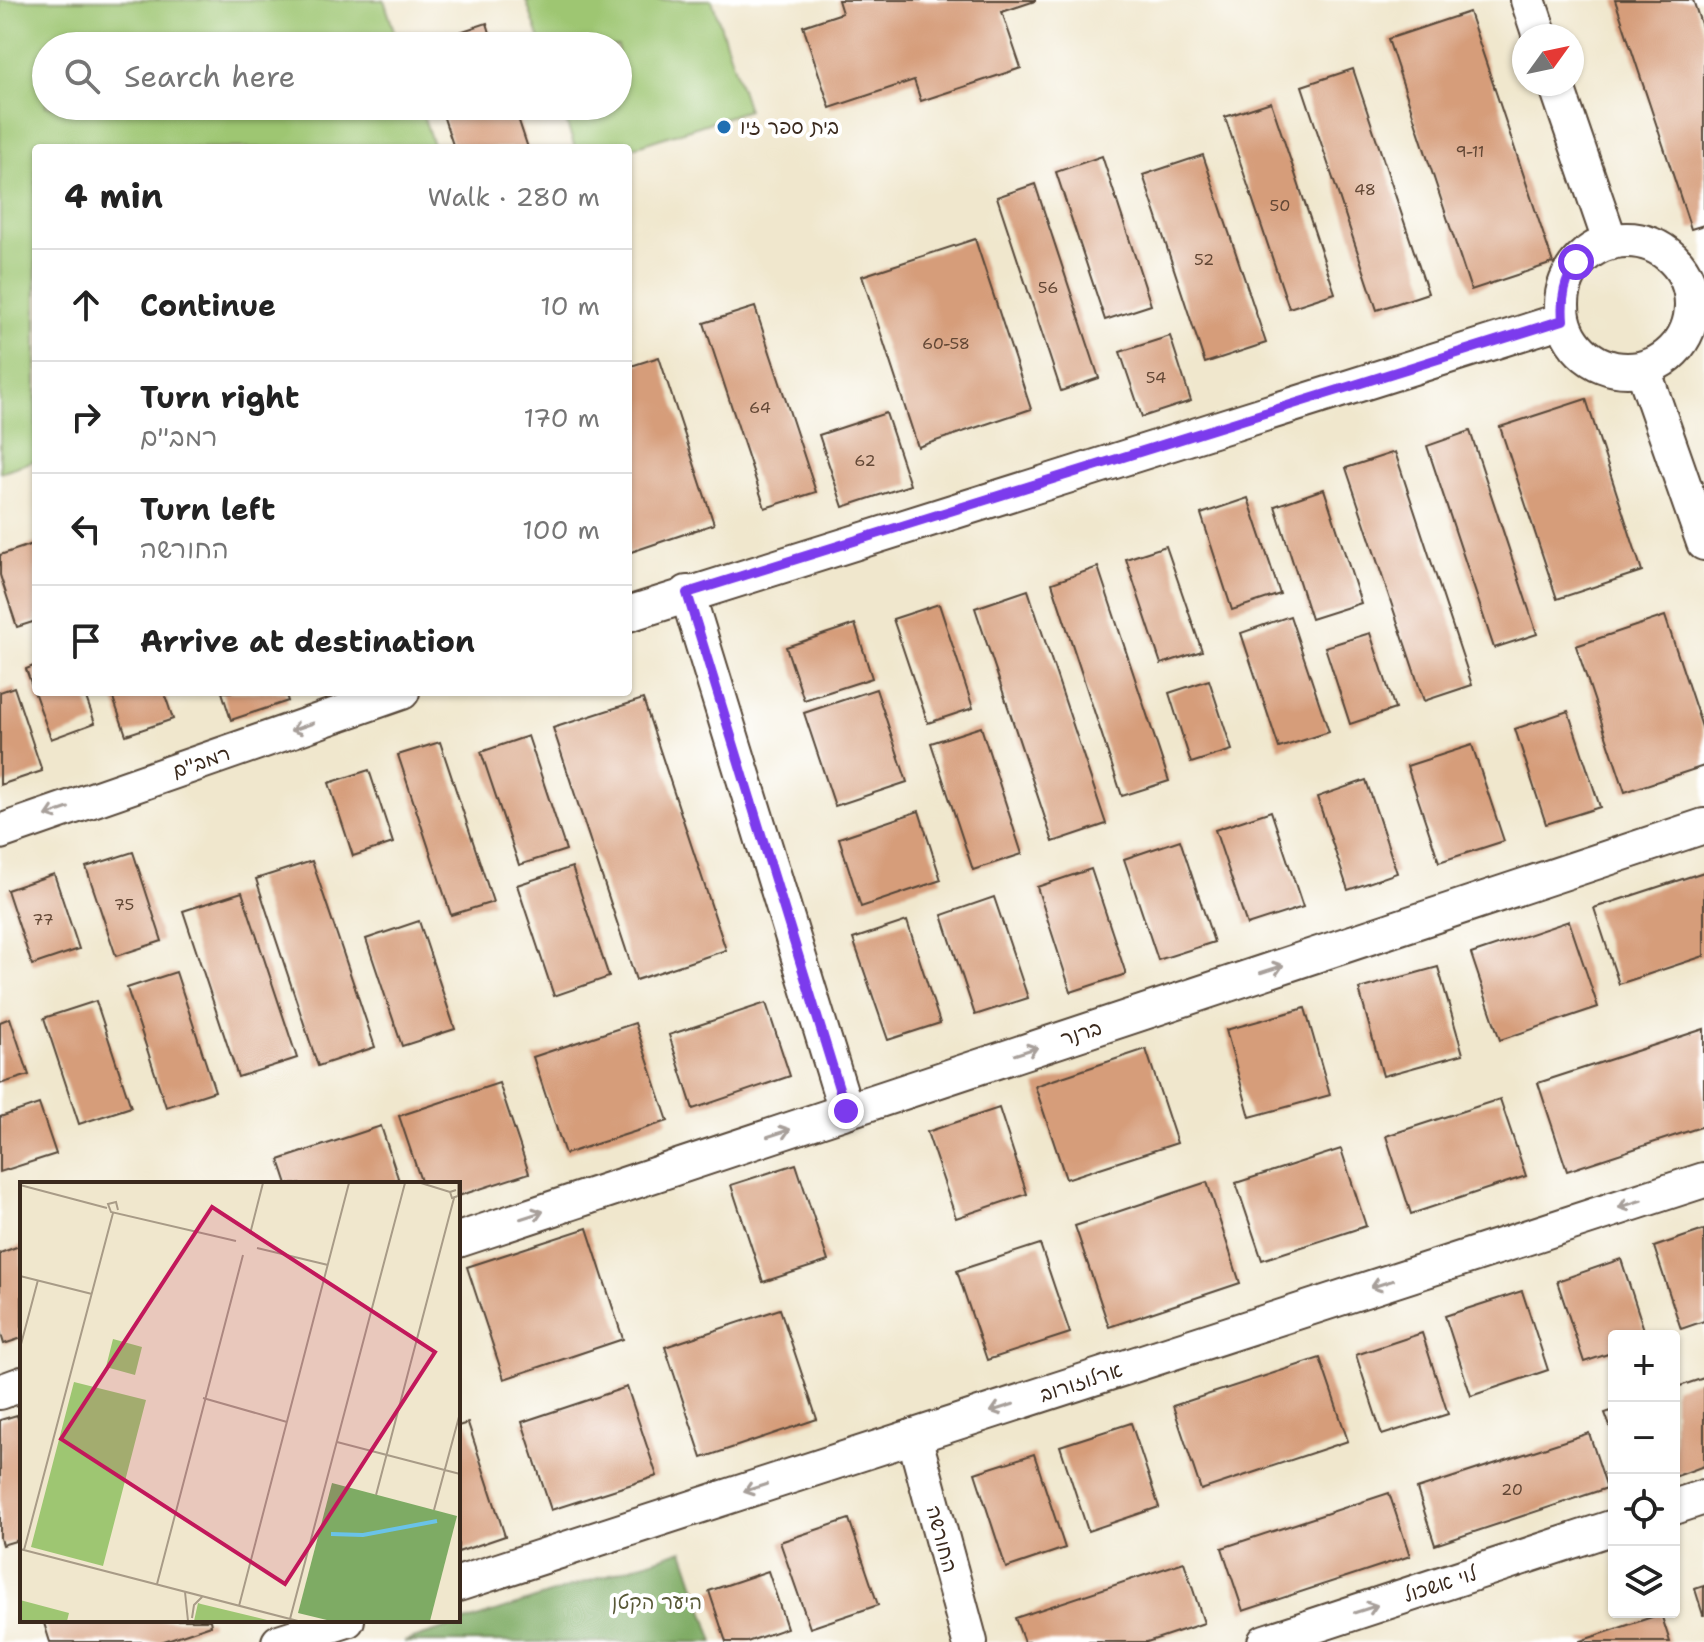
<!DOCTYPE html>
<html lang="en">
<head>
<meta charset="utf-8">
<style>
  body { margin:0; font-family:"Shantell Sans","Playpen Sans Hebrew",sans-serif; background:#f2f2f2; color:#222 }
  .controls { position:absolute; right:24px; bottom:24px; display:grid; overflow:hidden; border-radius:8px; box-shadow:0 2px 6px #0004 }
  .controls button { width:72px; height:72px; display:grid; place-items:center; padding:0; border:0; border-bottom:2px solid #e0e0e0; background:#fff; color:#222; font:40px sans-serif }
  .compass { position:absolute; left:1512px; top:24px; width:72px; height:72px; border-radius:50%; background:#fff; box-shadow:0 2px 6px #0004; rotate:57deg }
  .stop { position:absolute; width:24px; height:24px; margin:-18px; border:6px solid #7c3aed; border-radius:50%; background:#fff }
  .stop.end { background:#7c3aed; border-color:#fff; box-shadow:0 2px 8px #0008 }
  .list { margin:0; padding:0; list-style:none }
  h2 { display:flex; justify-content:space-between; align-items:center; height:104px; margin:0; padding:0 32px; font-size:34px }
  h2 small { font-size:26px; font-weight:400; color:#767676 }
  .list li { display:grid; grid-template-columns:52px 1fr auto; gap:24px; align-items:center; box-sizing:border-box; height:112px; padding:0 32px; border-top:2px solid #e0e0e0 }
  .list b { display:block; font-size:30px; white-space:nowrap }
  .list p { margin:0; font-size:26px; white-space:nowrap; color:#767676 }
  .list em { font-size:26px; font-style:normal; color:#767676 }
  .icon { flex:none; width:44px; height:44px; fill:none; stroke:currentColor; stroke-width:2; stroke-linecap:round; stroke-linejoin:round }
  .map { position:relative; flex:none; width:1704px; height:1642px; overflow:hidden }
  .search { position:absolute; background:#fff; box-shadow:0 2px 6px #0004; left:32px; top:32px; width:600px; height:88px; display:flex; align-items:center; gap:20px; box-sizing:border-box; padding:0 28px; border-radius:44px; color:#767676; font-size:30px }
  .panel { position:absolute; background:#fff; box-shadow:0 2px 6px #0004; left:32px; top:144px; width:600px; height:552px; border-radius:8px }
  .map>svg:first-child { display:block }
  .green { fill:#9ec672; stroke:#6c7848; stroke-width:2 }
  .forest { fill:#7eab64; stroke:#5c6a41; stroke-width:2 }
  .building { fill:#d69d7a }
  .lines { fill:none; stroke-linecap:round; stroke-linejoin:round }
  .minor-casing { stroke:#564638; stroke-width:38 }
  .minor { stroke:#fff; stroke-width:34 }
  .oneway { stroke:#a79f9a }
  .route { stroke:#7c3aed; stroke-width:10 }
  .poi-dot { fill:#1f6fb2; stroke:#fff; stroke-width:3 }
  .labels { text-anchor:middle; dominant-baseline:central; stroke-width:8; stroke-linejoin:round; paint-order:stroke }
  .number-label { font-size:16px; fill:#624735 }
  .poi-label { font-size:20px; fill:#3b2a1e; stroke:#fff; text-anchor:start }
  .street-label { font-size:20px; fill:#3b2a1e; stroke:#fff }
  .park-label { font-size:20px; fill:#595937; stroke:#fff }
  .inset-river { fill:none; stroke:#6ac3e8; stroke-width:4 }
  .inset-road { fill:none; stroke:#a89b87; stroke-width:2 }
  .view { fill:#c2185b; fill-opacity:0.15; stroke:#c2185b; stroke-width:4 }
  .inset-edge { fill:none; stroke:#3b2a1e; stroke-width:4 }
</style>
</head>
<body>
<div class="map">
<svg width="1704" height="1642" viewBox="0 0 1704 1642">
  <rect width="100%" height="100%" fill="#fff"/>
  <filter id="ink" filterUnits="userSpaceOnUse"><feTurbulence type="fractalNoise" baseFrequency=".0125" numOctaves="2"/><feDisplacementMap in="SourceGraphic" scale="16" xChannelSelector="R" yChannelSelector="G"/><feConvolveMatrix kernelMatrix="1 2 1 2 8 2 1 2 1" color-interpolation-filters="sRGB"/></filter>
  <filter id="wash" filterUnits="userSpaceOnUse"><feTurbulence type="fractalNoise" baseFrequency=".006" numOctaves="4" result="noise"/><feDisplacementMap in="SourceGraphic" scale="32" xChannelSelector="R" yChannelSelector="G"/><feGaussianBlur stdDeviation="1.8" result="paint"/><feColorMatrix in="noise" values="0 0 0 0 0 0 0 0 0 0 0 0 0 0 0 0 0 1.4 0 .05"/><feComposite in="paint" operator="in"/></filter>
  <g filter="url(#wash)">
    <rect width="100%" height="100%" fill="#f0e7cd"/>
    <g class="green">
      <polygon points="0,0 384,0 399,46 46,46 46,106 420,106 434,148 36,148 36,460 0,472"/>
      <polygon points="526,0 712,0 748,110 628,149 575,148 561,106 618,106 618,46 542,46"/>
    </g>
    <polygon class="forest" points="683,1550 714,1642 404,1642"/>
    <g id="blocks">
      <g class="building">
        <polygon points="838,0 1035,0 1035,1 1002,12 1021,68 921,101 914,80 830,108 803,26 842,13"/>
        <polygon points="1615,0 1693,0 1704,33 1704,225 1691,229"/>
        <polygon points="1469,12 1553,263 1471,290 1388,39"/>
        <polygon points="487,23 494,46 420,46 420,45"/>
        <polygon points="1353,69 1428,293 1377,310 1302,86"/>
        <polygon points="1271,102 1335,293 1289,308 1225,117"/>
        <polygon points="440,106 514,106 528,148 454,148"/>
        <polygon points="1203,155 1266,343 1205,363 1143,175"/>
        <polygon points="1102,156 1151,305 1105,320 1056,172"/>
        <polygon points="1035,184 1099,378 1061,391 997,197"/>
        <polygon points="975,239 1031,409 918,447 862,276"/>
        <polygon points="755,307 816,492 765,508 704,323"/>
        <polygon points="1170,336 1191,401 1142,417 1120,352"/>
        <polygon points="659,357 714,524 628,553 628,367"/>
        <polygon points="1586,399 1642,571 1557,599 1500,427"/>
        <polygon points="886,413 910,485 843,507 819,435"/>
        <polygon points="1470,431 1537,634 1494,648 1427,446"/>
        <polygon points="1395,452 1472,685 1424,701 1346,468"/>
        <polygon points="1324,489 1361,603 1311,619 1275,506"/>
        <polygon points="1248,498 1280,594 1232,610 1201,514"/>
        <polygon points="36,543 36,621 17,627 0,575 0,555"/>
        <polygon points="1166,546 1202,651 1161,664 1126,559"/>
        <polygon points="1098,567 1169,781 1122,796 1052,583"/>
        <polygon points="1028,590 1106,824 1053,842 975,608"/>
        <polygon points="939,604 973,708 928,723 893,619"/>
        <polygon points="1290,616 1329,732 1279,748 1241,633"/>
        <polygon points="1665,616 1704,733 1704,766 1625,792 1576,646"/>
        <polygon points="855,624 872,678 804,700 786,647"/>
        <polygon points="1370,633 1395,709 1350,724 1325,647"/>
        <polygon points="36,665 36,692 84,692 95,723 51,739 26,669"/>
        <polygon points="1209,680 1232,750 1191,763 1169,693"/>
        <polygon points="14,687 42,771 0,785 0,692"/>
        <polygon points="876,689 907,782 835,806 804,713"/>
        <polygon points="111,692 164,692 173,719 126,735"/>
        <polygon points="222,692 285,692 288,701 231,720"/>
        <polygon points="643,699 726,950 636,980 553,728"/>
        <polygon points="1568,711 1600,807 1546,824 1515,729"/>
        <polygon points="981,727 1022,854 973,870 931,743"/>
        <polygon points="528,736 566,850 519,865 481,752"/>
        <polygon points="440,742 493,902 451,915 398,755"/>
        <polygon points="1472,745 1504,841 1439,862 1407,766"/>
        <polygon points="369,770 393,843 353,856 329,783"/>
        <polygon points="1366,780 1397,873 1348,890 1317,797"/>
        <polygon points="919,811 941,880 861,907 839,838"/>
        <polygon points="1271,811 1303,907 1247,925 1215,830"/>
        <polygon points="1180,840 1214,942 1158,960 1124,859"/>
        <polygon points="133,852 162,941 116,956 86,867"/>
        <polygon points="312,861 375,1047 318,1066 256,879"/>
        <polygon points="572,867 609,977 554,996 517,885"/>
        <polygon points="1091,869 1126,974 1071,992 1037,887"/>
        <polygon points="1704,872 1704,956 1619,984 1594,908"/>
        <polygon points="54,874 79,949 32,965 7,890"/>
        <polygon points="242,892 297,1058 238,1077 183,911"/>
        <polygon points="994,897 1028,998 975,1015 942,915"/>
        <polygon points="419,921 455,1029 402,1046 366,939"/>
        <polygon points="907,921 940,1023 888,1040 853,939"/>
        <polygon points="1569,921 1598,1007 1500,1040 1471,954"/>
        <polygon points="1438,967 1463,1054 1383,1076 1359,989"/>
        <polygon points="176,972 215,1091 166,1107 127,988"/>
        <polygon points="96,1001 131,1107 79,1124 44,1018"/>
        <polygon points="766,1003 790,1076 693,1109 669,1035"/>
        <polygon points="1305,1008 1330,1095 1250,1117 1226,1030"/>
        <polygon points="10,1018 29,1075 0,1084 0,1022"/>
        <polygon points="635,1023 668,1121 565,1154 533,1057"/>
        <polygon points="1704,1029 1704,1126 1567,1171 1538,1083"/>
        <polygon points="1146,1049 1177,1143 1066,1179 1035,1086"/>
        <polygon points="499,1083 529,1173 458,1196 458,1184 422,1184 399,1116"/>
        <polygon points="1500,1099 1526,1176 1411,1214 1386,1136"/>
        <polygon points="39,1104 56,1154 0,1172 0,1117"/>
        <polygon points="999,1108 1027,1194 956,1218 927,1132"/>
        <polygon points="381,1126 400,1184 287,1184 279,1160"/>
        <polygon points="1341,1149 1366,1226 1262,1260 1236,1183"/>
        <polygon points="796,1164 828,1261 763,1282 731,1185"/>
        <polygon points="1207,1182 1240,1283 1109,1327 1075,1226"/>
        <polygon points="587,1228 623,1339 504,1379 467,1267"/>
        <polygon points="1704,1230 1704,1321 1681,1329 1654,1247"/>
        <polygon points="1040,1244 1070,1333 987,1360 957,1271"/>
        <polygon points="22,1245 22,1338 4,1344 0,1331 0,1253"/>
        <polygon points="1621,1259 1646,1336 1614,1336 1614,1352 1584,1362 1557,1281"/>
        <polygon points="1522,1291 1548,1370 1471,1396 1445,1316"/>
        <polygon points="780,1309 817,1419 702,1458 665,1347"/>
        <polygon points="1422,1333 1448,1414 1382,1435 1356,1355"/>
        <polygon points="1320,1358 1348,1441 1201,1490 1173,1406"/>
        <polygon points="1704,1378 1704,1466 1674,1477 1674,1388"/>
        <polygon points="627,1387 657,1476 551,1510 522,1422"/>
        <polygon points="1614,1410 1614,1437 1605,1413"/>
        <polygon points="17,1415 22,1431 22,1539 2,1545 0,1538 0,1420"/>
        <polygon points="468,1423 505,1536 458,1552 458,1426"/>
        <polygon points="1131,1423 1159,1507 1088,1531 1060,1446"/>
        <polygon points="1589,1433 1607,1488 1435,1545 1417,1489"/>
        <polygon points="1034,1454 1065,1548 1006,1568 975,1473"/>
        <polygon points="1389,1493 1410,1556 1243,1611 1222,1548"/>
        <polygon points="849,1519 878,1605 810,1628 780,1542"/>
        <polygon points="1184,1562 1204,1623 1147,1642 1024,1642 1015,1618"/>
        <polygon points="768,1571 787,1628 747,1642 726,1642 709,1591"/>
        <polygon points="1704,1586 1704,1615 1703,1615 1695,1589"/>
        <polygon points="1661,1614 1670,1642 1580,1642 1580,1641"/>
        <polygon points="43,1620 210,1620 211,1625 161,1642 50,1642"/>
      </g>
    </g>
  </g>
  <g filter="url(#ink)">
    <use href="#blocks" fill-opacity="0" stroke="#564638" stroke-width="2"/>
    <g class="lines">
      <g class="minor-casing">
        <g id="minor">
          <polyline points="1528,0 1540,36"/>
          <polyline points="1556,84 1610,241"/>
          <circle cx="1627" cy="305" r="65"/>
          <polyline points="1643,369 1704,543"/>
          <polyline points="687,593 846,1111"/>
          <polyline points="628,614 1563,320"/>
          <polyline points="0,832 402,692"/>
          <polyline points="458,1240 1704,826"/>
          <polyline points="0,1392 22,1384"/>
          <polyline points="914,1436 970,1642"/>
          <polyline points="1674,1507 1704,1497"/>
          <polyline points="458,1584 1704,1180"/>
          <polyline points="279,1642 347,1620"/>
          <polyline points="1265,1642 1614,1527"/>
        </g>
      </g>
      <use href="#minor" class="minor"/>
    </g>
    <defs><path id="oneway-shaft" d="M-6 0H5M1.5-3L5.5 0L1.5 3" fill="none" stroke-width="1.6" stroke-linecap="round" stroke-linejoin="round" transform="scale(2)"/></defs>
    <g class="oneway">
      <use href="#oneway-shaft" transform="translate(302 727) rotate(161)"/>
      <use href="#oneway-shaft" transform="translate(57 812) rotate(161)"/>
      <use href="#oneway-shaft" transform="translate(1272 969) rotate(-18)"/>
      <use href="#oneway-shaft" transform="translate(1026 1051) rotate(-18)"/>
      <use href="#oneway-shaft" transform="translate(779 1133) rotate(-18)"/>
      <use href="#oneway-shaft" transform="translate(1630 1204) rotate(162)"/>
      <use href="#oneway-shaft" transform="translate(532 1215) rotate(-18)"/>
      <use href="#oneway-shaft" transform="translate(1382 1284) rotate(162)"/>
      <use href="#oneway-shaft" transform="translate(1002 1408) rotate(162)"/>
      <use href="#oneway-shaft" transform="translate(755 1488) rotate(162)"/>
      <use href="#oneway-shaft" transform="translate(1366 1609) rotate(-18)"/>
    </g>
  </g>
  <g class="lines" filter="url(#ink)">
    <path class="route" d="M 846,1111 L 687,593 L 1563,320 C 1561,297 1565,282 1576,262"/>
  </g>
  <circle class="poi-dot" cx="724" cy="127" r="8"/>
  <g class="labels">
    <g class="number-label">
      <text x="1470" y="151">9-11</text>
      <text x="1365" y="189">48</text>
      <text x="1280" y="205">50</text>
      <text x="1204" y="259">52</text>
      <text x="1048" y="287">56</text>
      <text x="946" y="343">60-58</text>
      <text x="1156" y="377">54</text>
      <text x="760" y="407">64</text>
      <text x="865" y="460">62</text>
      <text x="124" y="904">75</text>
      <text x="43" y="919">77</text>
      <text x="1512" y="1489">20</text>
    </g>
    <g class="poi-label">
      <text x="740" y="127">בית ספר זיו</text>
    </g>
    <g class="street-label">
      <text transform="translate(201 762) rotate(-19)">רמב"ם</text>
      <text transform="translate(1081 1033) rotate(-18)">ברנר</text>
      <text transform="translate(1081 1382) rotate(-18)">ארלוזורוב</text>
      <text transform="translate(942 1539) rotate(75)">החורשה</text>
      <text transform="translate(1440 1584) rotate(-18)">לוי אשכול</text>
    </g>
    <g class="park-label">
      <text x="657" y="1602">היער הקטן</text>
    </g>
  </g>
  <g transform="translate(20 1182)">
    <rect width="440" height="440" fill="#f0e7cd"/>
    <path d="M 93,157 L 122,165 L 115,193 L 86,185 ZM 54,200 L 126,218 L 83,384 L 11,365 ZM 0,418 L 49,431 L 47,439 L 0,439 ZM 178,421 L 181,422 L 251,439 L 174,439 Z" fill="#9ec672"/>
    <path d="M 312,301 L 437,334 L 410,439 L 311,439 L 278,431 Z" fill="#7eab64"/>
    <path class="inset-river" d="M 311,352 L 343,353 L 417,339"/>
    <path class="inset-road" d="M 401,1 L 430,10M 0,3 L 87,26M 436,8 L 430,10 L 432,16 L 438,14 L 438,1M 98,28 L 96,20 L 88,22 L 91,30 L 216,59M 230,52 L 243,1M 237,66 L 308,83M 0,94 L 72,112M 0,166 L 18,98M 183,216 L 267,240M 317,260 L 440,292M 356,313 L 434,16M 414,328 L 440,231M 0,367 L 278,439M 4,368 L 93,31M 137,402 L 223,73M 165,410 L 168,439M 219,424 L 329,1M 172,436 L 174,423 L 182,415M 270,437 L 385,1"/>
    <path class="view" d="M 192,25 L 415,170 L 265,402 L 41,257 Z"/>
    <rect width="440" height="440" class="inset-edge"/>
  </g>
</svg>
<div class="controls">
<button>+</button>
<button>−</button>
<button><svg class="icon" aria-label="locate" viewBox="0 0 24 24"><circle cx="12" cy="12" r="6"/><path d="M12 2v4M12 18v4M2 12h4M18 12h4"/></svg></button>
<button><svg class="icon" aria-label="layers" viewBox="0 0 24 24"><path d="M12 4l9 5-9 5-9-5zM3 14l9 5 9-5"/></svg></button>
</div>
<svg class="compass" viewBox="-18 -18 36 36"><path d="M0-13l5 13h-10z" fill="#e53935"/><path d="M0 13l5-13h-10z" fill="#767676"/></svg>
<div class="stop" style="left:1576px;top:262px"></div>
<div class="stop end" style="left:846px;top:1111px"></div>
<div class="search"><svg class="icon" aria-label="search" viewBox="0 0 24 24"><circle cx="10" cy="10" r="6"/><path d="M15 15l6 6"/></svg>Search here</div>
<section class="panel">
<h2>4 min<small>Walk · 280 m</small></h2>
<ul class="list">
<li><svg class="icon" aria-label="ahead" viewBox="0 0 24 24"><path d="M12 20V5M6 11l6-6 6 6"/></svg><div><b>Continue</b></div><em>10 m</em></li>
<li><svg class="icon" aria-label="right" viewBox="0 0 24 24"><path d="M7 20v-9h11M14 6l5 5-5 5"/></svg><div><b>Turn right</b><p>רמב&quot;ם</p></div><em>170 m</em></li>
<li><svg class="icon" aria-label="left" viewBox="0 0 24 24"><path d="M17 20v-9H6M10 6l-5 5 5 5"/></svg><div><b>Turn left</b><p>החורשה</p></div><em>100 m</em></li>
<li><svg class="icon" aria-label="arrive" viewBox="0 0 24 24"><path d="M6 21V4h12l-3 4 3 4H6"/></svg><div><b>Arrive at destination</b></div></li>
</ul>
</section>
</div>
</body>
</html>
